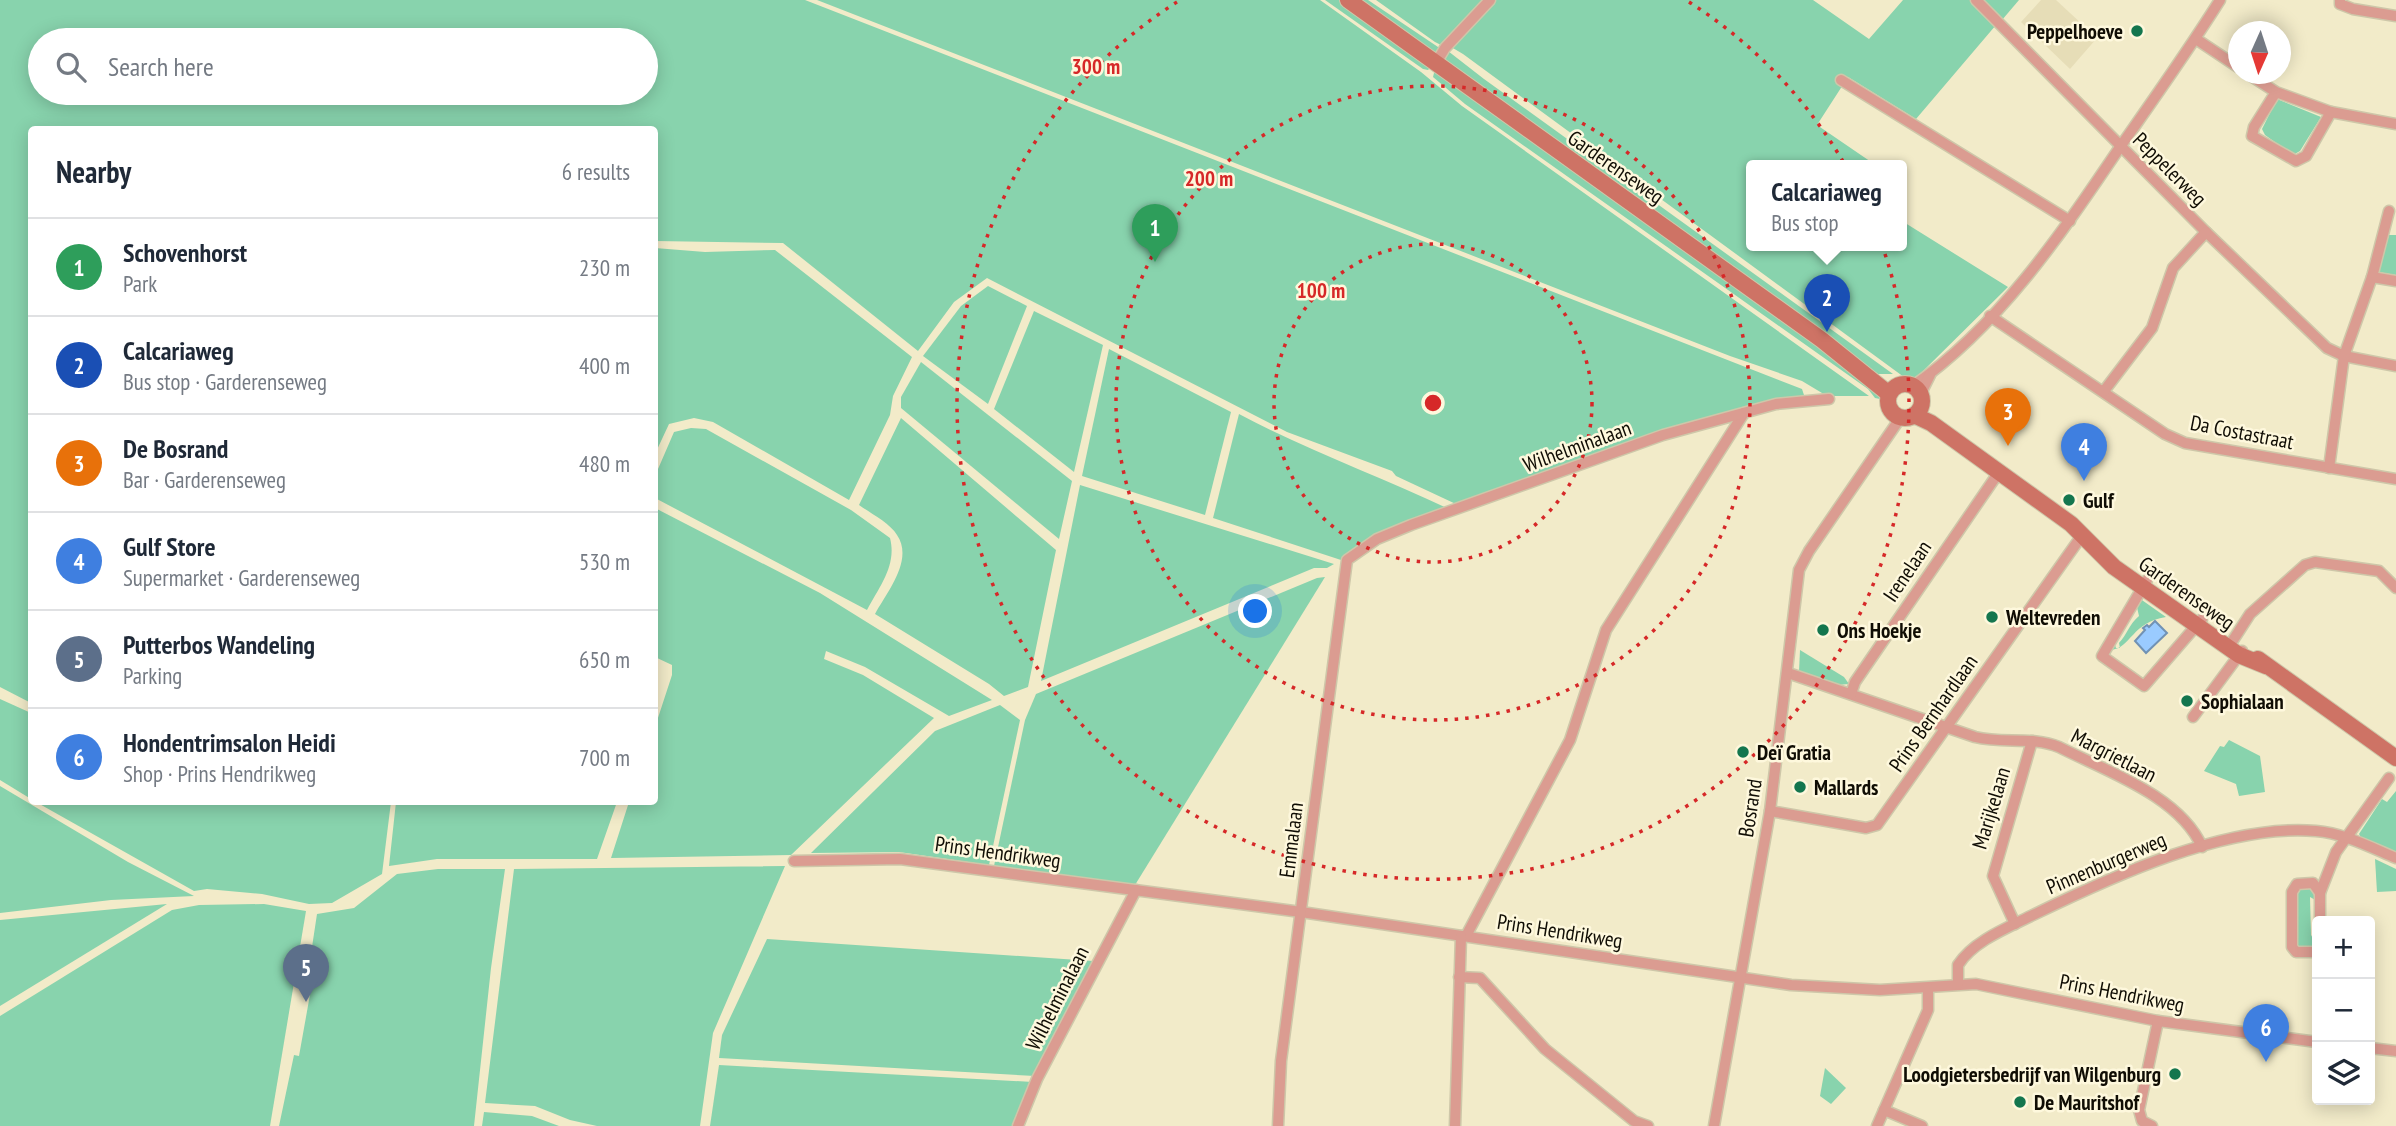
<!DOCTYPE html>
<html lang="en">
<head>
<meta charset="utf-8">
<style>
  body { margin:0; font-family:"PT Sans Narrow",sans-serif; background:#f6f6f7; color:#1f2937 }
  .controls { position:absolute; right:21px; bottom:21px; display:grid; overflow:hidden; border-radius:7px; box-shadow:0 4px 18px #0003 }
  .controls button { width:63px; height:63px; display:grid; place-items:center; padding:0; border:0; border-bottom:2px solid #e0e1e3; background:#fff; color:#1f2937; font:35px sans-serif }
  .compass { position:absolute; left:2228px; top:21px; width:63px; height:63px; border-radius:50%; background:#fff; box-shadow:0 4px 18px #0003; rotate:183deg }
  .you { position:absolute; left:1256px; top:612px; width:24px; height:24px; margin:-18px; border:5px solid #fff; border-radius:50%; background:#1a73e8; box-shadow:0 0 0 10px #1a73e833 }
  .badge { display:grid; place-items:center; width:46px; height:46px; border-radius:50%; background:#14764e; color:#fff; font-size:23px; font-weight:700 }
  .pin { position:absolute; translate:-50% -58px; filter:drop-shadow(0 2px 4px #0008) }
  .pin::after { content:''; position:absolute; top:37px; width:24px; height:21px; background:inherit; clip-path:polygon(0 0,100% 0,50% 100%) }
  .popup { position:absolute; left:1746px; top:160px; width:161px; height:91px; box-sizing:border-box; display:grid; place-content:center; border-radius:7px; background:#fff; filter:drop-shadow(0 2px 5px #0005); font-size:23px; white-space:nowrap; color:#747a83 }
  .popup b { font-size:26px; color:#1f2937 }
  .popup::after { content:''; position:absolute; left:50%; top:100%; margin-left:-14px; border:14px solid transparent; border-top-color:#fff }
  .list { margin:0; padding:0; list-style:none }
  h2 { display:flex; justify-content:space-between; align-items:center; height:91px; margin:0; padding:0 28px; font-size:30px }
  h2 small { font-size:23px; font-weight:400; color:#747a83 }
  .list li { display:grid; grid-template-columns:46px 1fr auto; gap:21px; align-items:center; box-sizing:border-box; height:98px; padding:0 28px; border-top:2px solid #e0e1e3 }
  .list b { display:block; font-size:26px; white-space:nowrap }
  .list p { margin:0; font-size:23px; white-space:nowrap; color:#747a83 }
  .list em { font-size:23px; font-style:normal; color:#747a83 }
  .icon { flex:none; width:38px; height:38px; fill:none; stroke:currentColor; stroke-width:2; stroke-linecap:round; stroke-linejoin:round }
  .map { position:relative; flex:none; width:2396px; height:1126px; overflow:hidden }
  .search { position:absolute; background:#fff; box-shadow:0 4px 18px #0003; left:28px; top:28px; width:630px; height:77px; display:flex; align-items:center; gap:18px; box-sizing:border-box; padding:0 24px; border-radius:38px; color:#747a83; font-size:26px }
  .panel { position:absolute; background:#fff; box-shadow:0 4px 18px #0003; left:28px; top:126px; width:630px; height:679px; border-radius:7px }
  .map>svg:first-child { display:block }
  .green { fill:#88d3ad; fill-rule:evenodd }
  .sand { fill:#e6ddb7 }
  .water { fill:#9acbff; stroke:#7192b4; stroke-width:2 }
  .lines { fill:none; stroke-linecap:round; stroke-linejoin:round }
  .street-casing { stroke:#cec7a9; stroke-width:13 }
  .secondary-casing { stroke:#cec7a9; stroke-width:18 }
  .street { stroke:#db9c91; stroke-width:10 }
  .secondary { stroke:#ce7365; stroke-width:16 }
  .ring { fill:none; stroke:#d62828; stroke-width:3.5; stroke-dasharray:3.5 7 }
  .poi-dot { fill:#14764e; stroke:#fef8dd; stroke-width:2.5 }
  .labels { text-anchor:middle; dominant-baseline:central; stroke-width:5; stroke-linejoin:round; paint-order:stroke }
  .poi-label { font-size:21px; font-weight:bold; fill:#100d04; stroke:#fef8dd; text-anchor:start }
  .street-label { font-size:21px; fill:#100d04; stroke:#fef8dd }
  .centre { fill:#d62828; stroke:#fef8dd; stroke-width:3.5 }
  .ring-label { font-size:21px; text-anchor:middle; font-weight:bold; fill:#d62828; stroke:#fef8dd; stroke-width:5; stroke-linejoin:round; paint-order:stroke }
</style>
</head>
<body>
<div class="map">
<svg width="2396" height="1126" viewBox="0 0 2396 1126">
  <rect width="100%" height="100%" fill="#f2ebc9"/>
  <g class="green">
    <path d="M 0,0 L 805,0 L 1802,389 L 1804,395 L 1458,505 L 1396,476 L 1392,471 L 1287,432 L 987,278 L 954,302 L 918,351 L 783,243 L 655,241 L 654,130 L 32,130 L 31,703 L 0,687 ZM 40,40 L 646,40 L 646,93 L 40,93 Z"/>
    <polygon points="817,0 1320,0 1421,72 1462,106 1869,396 1827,396 1802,381 1730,356"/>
    <polygon points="1325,0 1339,0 1432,66 1428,70 1423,69"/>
    <polygon points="1356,0 1368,0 1441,49 1439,52 1432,54"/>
    <polygon points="1376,0 1813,0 1869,39 1903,0 1970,0 1996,25 1916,119 1848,77 1817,125 1877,166 1752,166 1752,246 1902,246 1902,221 2008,287 1917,377 1908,380 1463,54 1446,44 1443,46 1435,42"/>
    <polygon points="1982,0 2019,0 2002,20"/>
    <polygon points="1448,51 1484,79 1893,374 1878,374 1814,329 1444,63 1444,56"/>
    <polygon points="1435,69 1830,352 1885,400 1875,398 1868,389 1465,104 1433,77"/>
    <polygon points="2277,99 2321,117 2300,151 2293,155 2265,135 2262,129"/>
    <polygon points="2389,235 2396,235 2396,275 2378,272"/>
    <polygon points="655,248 705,252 775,250 912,357 893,396 890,415 849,500 713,422 694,418 669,424 655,454"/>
    <polygon points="988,286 1027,306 988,404 923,356 961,306"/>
    <polygon points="1034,311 1103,345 1074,472 994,409"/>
    <polygon points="1109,349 1231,412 1205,515 1082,476"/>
    <polygon points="921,362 1072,481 1059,539 901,408 901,397"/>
    <path d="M 1239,414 C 1306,450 1379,476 1449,509 L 1376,535 L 1341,560 L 1213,518 Z"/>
    <path d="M 901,418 L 1056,550 L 1028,687 L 1004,696 L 989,684 L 875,614 C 887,592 914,560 897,535 C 890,523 870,513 859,505 Z"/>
    <path d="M 691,428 L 706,429 L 851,510 L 890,538 C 897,565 880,586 867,610 L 655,498 L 655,476 L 674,432 Z"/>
    <polygon points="1080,485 1334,564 1327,568 1314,568 1041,681"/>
    <polygon points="655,508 820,593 992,700 949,716 865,667 826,651 824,659 863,675 934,718 791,855 611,858 629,802 654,802 655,727 672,675 672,665 655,657"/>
    <polygon points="1325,577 1135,885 994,866 1025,720 1036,694 1317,578"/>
    <path d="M 2139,598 L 2166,617 C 2132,622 2131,648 2111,650 L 2115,645 L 2116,648 L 2120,648 L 2119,643 C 2127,635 2129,624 2139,616 L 2136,603 Z"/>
    <polygon points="1800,650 1844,677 1849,684 1837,685 1799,672"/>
    <polygon points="0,699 31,713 31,799 0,780"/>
    <polygon points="1000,705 1020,720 989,865 899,852 811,853 935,731"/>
    <polygon points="2229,740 2260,756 2265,792 2239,796 2236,784 2204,771 2220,746 2224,747"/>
    <polygon points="0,786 128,862 194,896 111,900 0,913"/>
    <polygon points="2396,791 2396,853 2362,839 2359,834 2382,799 2387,802"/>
    <polygon points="36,802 391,802 382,874 332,903 309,904 262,894 207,889 194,891"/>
    <polygon points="396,802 617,802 597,859 437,859 389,866"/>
    <polygon points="2375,859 2396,869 2396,891 2377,892"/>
    <polygon points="785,866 713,1033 700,1126 597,1126 570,1120 535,1106 485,1103 514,869"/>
    <polygon points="438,869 505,869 491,968 474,1126 279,1126 294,1055 299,1056 318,950 312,947 317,914 354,908 397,874"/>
    <polygon points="2313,888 2317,901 2310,897 2311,935 2317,946 2300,949 2296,945 2297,889"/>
    <polygon points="167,904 0,1006 0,920"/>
    <polygon points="264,904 306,911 270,1126 0,1126 0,1016 172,910 199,905"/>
    <polygon points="767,939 1093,961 1035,1076 719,1058 722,1035"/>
    <polygon points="719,1065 1033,1082 1012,1126 710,1126"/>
    <polygon points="1825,1068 1846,1088 1831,1104 1820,1096"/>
    <polygon points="484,1112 532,1116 559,1126 482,1126"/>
  </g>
  <polygon class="sand" points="2041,0 2056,0 2097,38 2070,69 2021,22"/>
  <polygon class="water" points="2155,621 2167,633 2146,653 2135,641 2145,630 2143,628 2147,625 2149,627"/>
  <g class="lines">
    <g class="street-casing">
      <g id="street">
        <polyline points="1976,0 2206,232 2327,348 2344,356 2396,366"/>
        <polyline points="2340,0 2340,4 2353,9 2396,16"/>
        <polyline points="2196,39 2238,67"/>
        <polyline points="1436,63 1445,48 1490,0"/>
        <polyline points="2248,74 2276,92 2331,112 2306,156 2296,161 2252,136 2254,127 2276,92"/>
        <polyline points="1841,80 2070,221"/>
        <polyline points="2331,112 2396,124"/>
        <polyline points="2372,277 2396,281"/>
        <polyline points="1990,316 2165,434 2185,443 2396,479"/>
        <path d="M 1913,386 C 1999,326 2061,234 2118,150 C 2153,100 2188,51 2220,0"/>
        <polyline points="2104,391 2152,328 2173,268 2206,232"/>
        <polyline points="1921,393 1930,375"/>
        <polyline points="2329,468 2344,356 2372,277 2389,211"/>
        <polyline points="2147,580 2102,656 2144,686 2202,619"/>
        <polyline points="2228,648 2250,614 2305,565 2315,562 2379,571 2396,588"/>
        <path d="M 1788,673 L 1975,737 C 2003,744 2032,736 2059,747 C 2106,771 2180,796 2202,847"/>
        <polyline points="1851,694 1855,682 1999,472"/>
        <polyline points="2193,717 2242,651"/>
        <polyline points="1770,811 1866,828 1877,825 2083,534"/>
        <polyline points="794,861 900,859 1301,912 1791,985 1880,990 1976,984 2158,1021 2317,1042"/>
        <polyline points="2320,921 2320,893 2336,852 2389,778"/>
        <polyline points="2015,924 1993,876 2032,741"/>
        <polyline points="1466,936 1570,740 1606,630 1744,413"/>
        <polyline points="2317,952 2296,952 2292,947 2292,892 2297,884 2313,883 2320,893"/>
        <polyline points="1459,977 1480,978 1545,1049 1634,1121 1648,1126"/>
        <path d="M 1958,984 L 1958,965 C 1973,941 2009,927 2033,915 C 2111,877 2227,823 2316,831 C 2343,833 2370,847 2396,858"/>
        <polyline points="2370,1048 2396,1051"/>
        <polyline points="1884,1110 1922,1126"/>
        <polyline points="1018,1126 1037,1079 1136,890"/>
        <polyline points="1278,1126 1281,1061 1347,560 1377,539 1411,525 1663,435 1776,404 1829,399"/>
        <polyline points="1455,1126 1461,936"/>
        <polyline points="1714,1126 1770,811 1799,570 1809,551 1901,417"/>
        <polyline points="1877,1126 1928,1010 1928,988"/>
        <polyline points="2152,1126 2142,1121 2139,1110 2158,1021"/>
      </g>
    </g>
    <g class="secondary-casing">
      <g id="secondary">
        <polyline points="1348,0 1822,340 1889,394"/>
        <circle cx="1905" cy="401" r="17"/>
        <polyline points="1914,415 1931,423 2071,524 2114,567 2239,655 2266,666"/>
        <polyline points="2258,659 2396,758"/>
      </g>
    </g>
    <use href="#street" class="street"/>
    <use href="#secondary" class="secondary"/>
  </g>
  <g class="ring">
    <circle cx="1433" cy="403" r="159"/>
    <circle cx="1433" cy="403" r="317"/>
    <path d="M1689 2A476 476 0 1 1 1177 2"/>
  </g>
  <g class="poi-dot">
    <circle cx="2137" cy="31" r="7"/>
    <circle cx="2069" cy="500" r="7"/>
    <circle cx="1992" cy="617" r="7"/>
    <circle cx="1823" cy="630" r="7"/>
    <circle cx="2187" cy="701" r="7"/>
    <circle cx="1743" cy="752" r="7"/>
    <circle cx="1800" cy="787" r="7"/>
    <circle cx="2175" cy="1074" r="7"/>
    <circle cx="2020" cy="1102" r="7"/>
  </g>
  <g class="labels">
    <g class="poi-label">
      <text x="2123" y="31" text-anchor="end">Peppelhoeve</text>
      <text x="2083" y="500">Gulf</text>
      <text x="2006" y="617">Weltevreden</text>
      <text x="1837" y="630">Ons Hoekje</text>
      <text x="2201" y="701">Sophialaan</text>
      <text x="1757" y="752">Deï Gratia</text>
      <text x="1814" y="787">Mallards</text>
      <text x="2161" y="1074" text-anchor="end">Loodgietersbedrijf van Wilgenburg</text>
      <text x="2034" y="1102">De Mauritshof</text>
    </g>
    <g class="street-label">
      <text transform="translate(1616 167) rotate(35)">Garderenseweg</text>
      <text transform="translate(2170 169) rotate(45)">Peppelerweg</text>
      <text transform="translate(2242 432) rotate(11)">Da Costastraat</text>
      <text transform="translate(1577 446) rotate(-20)">Wilhelminalaan</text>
      <text transform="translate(1907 571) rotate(-56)">Irenelaan</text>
      <text transform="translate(2187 593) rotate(35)">Garderenseweg</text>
      <text transform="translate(1933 713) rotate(-55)">Prins Bernhardlaan</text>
      <text transform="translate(2114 755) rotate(27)">Margrietlaan</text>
      <text transform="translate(1750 808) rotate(-81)">Bosrand</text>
      <text transform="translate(1991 808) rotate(-73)">Marijkelaan</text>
      <text transform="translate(1291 840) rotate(-83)">Emmalaan</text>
      <text transform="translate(998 852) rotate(8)">Prins Hendrikweg</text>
      <text transform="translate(2106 863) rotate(-23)">Pinnenburgerweg</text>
      <text transform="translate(1560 931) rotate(9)">Prins Hendrikweg</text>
      <text transform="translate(2122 993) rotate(11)">Prins Hendrikweg</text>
      <text transform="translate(1057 998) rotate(-63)">Wilhelminalaan</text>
    </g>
  </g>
  <circle cx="1433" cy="403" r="10" class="centre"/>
  <g class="ring-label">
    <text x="1096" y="74">300 m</text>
    <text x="1209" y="186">200 m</text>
    <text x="1321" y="298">100 m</text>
  </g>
</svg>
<div class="controls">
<button>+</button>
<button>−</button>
<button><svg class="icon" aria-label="layers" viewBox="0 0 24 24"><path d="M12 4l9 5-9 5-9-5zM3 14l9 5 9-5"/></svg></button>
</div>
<svg class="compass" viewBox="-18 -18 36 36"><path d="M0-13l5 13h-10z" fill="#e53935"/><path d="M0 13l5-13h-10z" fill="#747a83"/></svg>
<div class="you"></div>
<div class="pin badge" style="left:1155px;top:262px;background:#2e9e5b">1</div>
<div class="pin badge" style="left:1827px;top:332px;background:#1a4fb4">2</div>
<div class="popup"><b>Calcariaweg</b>Bus stop</div>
<div class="pin badge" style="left:2008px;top:446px;background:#e8710a">3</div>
<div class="pin badge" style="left:2084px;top:481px;background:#3f7fe0">4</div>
<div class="pin badge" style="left:306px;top:1002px;background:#5c6f8a">5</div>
<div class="pin badge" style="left:2266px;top:1062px;background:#3f7fe0">6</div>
<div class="search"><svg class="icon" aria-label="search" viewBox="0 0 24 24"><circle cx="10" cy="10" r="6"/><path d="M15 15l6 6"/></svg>Search here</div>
<section class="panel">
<h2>Nearby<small>6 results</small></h2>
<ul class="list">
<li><span class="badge" style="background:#2e9e5b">1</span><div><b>Schovenhorst</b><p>Park</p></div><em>230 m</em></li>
<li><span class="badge" style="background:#1a4fb4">2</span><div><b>Calcariaweg</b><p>Bus stop · Garderenseweg</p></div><em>400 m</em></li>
<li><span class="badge" style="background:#e8710a">3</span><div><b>De Bosrand</b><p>Bar · Garderenseweg</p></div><em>480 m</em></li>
<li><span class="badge" style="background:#3f7fe0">4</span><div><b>Gulf Store</b><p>Supermarket · Garderenseweg</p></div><em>530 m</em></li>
<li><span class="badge" style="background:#5c6f8a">5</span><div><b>Putterbos Wandeling</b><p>Parking</p></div><em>650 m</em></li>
<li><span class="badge" style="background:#3f7fe0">6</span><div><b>Hondentrimsalon Heidi</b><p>Shop · Prins Hendrikweg</p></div><em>700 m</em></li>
</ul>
</section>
</div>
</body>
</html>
